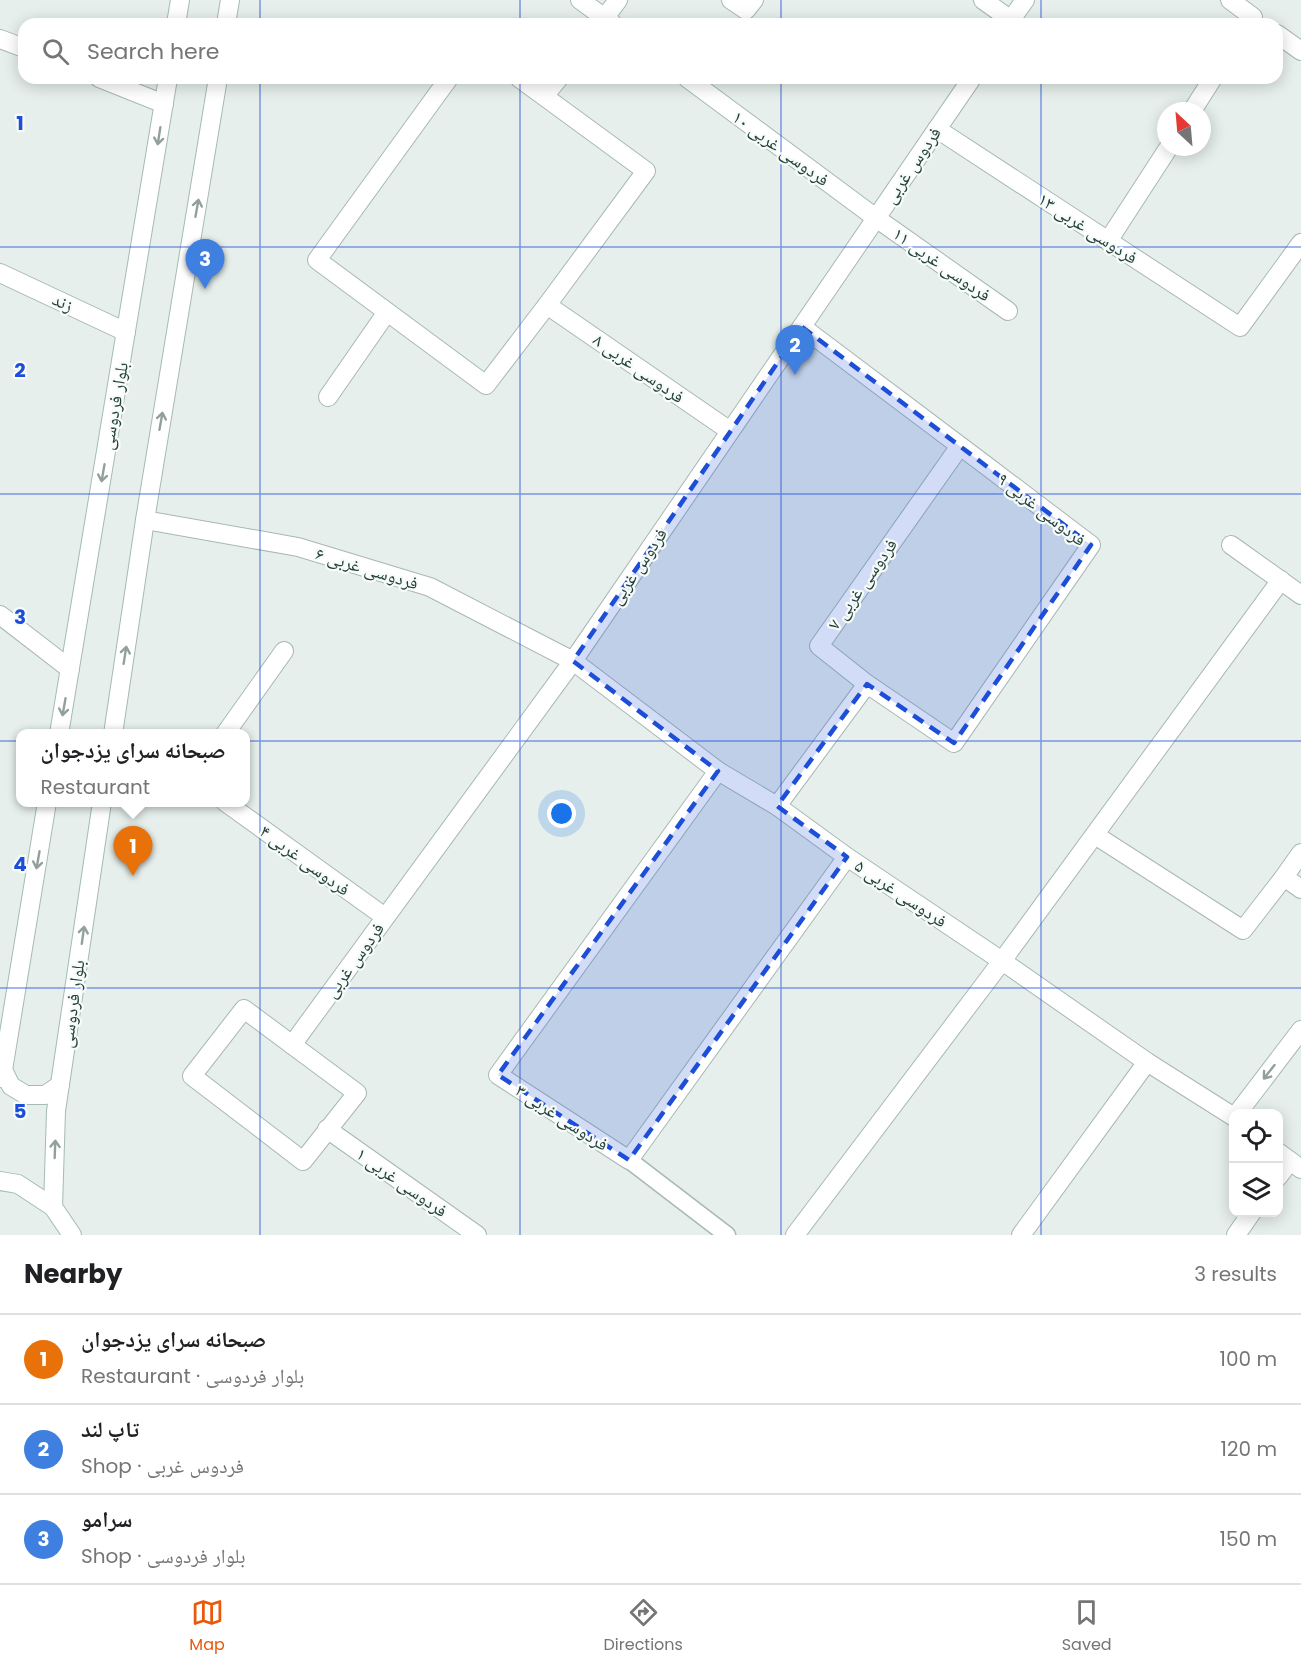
<!DOCTYPE html>
<html lang="en">
<head>
<meta charset="utf-8">
<style>
  body { margin:0; font-family:Poppins,"Noto Naskh Arabic",sans-serif; background:#f2f2f2; color:#202124 }
  .controls { position:absolute; right:18px; bottom:18px; display:grid; overflow:hidden; border-radius:12px; box-shadow:0 3px 15px #0003 }
  .controls button { width:54px; height:54px; display:grid; place-items:center; padding:0; border:0; border-bottom:2px solid #e0e0e0; background:#fff; color:#202124; font:30px sans-serif }
  .compass { position:absolute; left:1157px; top:102px; width:54px; height:54px; border-radius:50%; background:#fff; box-shadow:0 3px 15px #0003; rotate:334deg }
  .you { position:absolute; left:562px; top:814px; width:21px; height:21px; margin:-15px; border:4px solid #fff; border-radius:50%; background:#1a73e8; box-shadow:0 0 0 9px #1a73e833 }
  .badge { display:grid; place-items:center; width:39px; height:39px; border-radius:50%; background:#ea580c; color:#fff; font-size:20px; font-weight:700 }
  .pin { position:absolute; translate:-50% -50px; filter:drop-shadow(0 2px 3px #0008) }
  .pin::after { content:''; position:absolute; top:32px; width:21px; height:18px; background:inherit; clip-path:polygon(0 0,100% 0,50% 100%) }
  .popup { position:absolute; left:16px; top:729px; width:234px; height:78px; box-sizing:border-box; display:grid; place-content:center; border-radius:12px; background:#fff; filter:drop-shadow(0 2px 4px #0005); font-size:20px; white-space:nowrap; color:#757577 }
  .popup b { font-size:22px; color:#202124 }
  .popup::after { content:''; position:absolute; left:50%; top:100%; margin-left:-12px; border:12px solid transparent; border-top-color:#fff }
  .list { margin:0; padding:0; list-style:none }
  h2 { display:flex; justify-content:space-between; align-items:center; height:78px; margin:0; padding:0 24px; font-size:26px }
  h2 small { font-size:20px; font-weight:400; color:#757577 }
  .list li { display:grid; grid-template-columns:39px 1fr auto; gap:18px; align-items:center; box-sizing:border-box; height:90px; padding:0 24px; border-top:2px solid #e0e0e0 }
  .list b { display:block; font-size:22px; white-space:nowrap }
  .list p { margin:0; font-size:20px; white-space:nowrap; color:#757577 }
  .list em { font-size:20px; font-style:normal; color:#757577 }
  .icon { flex:none; width:33px; height:33px; fill:none; stroke:currentColor; stroke-width:2; stroke-linecap:round; stroke-linejoin:round }
  .map { position:relative; flex:none; width:1301px; height:1235px; overflow:hidden }
  .search { position:absolute; background:#fff; box-shadow:0 3px 15px #0003; left:18px; right:18px; top:18px; height:66px; display:flex; align-items:center; gap:15px; box-sizing:border-box; padding:0 21px; border-radius:18px; color:#757577; font-size:22px }
  .sheet { height:348px; background:#fff }
  nav { display:flex; justify-content:space-around; align-items:center; box-sizing:border-box; height:84px; border-top:2px solid #e0e0e0; background:#fff; font-size:16px; color:#757577 }
  nav a { display:grid; justify-items:center; gap:3px }
  nav .on { color:#ea580c }
  .map>svg:first-child { display:block }
  .lines { fill:none; stroke-linecap:round; stroke-linejoin:round }
  .service-casing { stroke:#a8b8b2; stroke-width:19 }
  .minor-casing { stroke:#a8b8b2; stroke-width:20 }
  .tertiary-casing { stroke:#a8b8b2; stroke-width:20 }
  .secondary-casing { stroke:#a4bbb3; stroke-width:20 }
  .service { stroke:#fff; stroke-width:16 }
  .minor { stroke:#fff; stroke-width:18 }
  .tertiary { stroke:#fff; stroke-width:18 }
  .secondary { stroke:#fff; stroke-width:18 }
  .oneway { stroke:#92a09c }
  .marked { fill:#1d4ed8; fill-opacity:0.2; stroke:#1d4ed8; stroke-width:4.5; stroke-dasharray:12 8; stroke-linejoin:round }
  .grid { fill:none; stroke:#1d4ed8; stroke-width:1.5; stroke-opacity:0.55 }
  .labels { text-anchor:middle; dominant-baseline:central; stroke-width:4.5; stroke-linejoin:round; paint-order:stroke }
  .street-label { font-size:18px; fill:#24423a; stroke:#f7fbf9 }
  .grid-label { font-size:20px; text-anchor:middle; font-weight:bold; fill:#1d4ed8; stroke:#f7fbf9; stroke-width:4.5; stroke-linejoin:round; paint-order:stroke }
</style>
</head>
<body>
<div class="map">
<svg width="1301" height="1235" viewBox="0 0 1301 1235">
  <rect width="100%" height="100%" fill="#e6efeb"/>
  <g class="lines">
    <g class="service-casing">
      <polyline id="service" points="629,1160 727,1235"/>
    </g>
    <g class="minor-casing">
      <g id="minor">
        <polyline points="580,0 613,24"/>
        <polyline points="731,0 746,10 754,0"/>
        <polyline points="983,0 1011,20"/>
        <polyline points="1230,0 1253,17"/>
        <polyline points="600,24 618,0"/>
        <polyline points="1277,34 1301,51"/>
        <polyline points="0,39 24,48"/>
        <polyline points="99,78 164,104"/>
        <polyline points="449,78 317,260 486,385 547,305 646,171 519,78"/>
        <polyline points="687,78 876,218 1008,311"/>
        <polyline points="545,95 559,78"/>
        <polyline points="1192,111 1213,78"/>
        <polyline points="937,129 1240,327 1301,243"/>
        <polyline points="1108,241 1169,147"/>
        <polyline points="0,273 126,332"/>
        <path d="M 802,327 C 898,399 995,472 1091,545 L 954,743 L 867,684 L 819,646 L 960,446"/>
        <polyline points="328,397 387,312"/>
        <polyline points="1231,545 1301,595"/>
        <polyline points="0,615 70,669"/>
        <polyline points="225,734 284,651"/>
        <polyline points="718,771 498,1075 629,1160 847,857"/>
        <polyline points="225,802 385,917"/>
        <polyline points="777,806 867,684"/>
        <polyline points="1095,835 1243,930 1284,877"/>
        <polyline points="1301,853 1284,877 1301,889"/>
        <polygon points="244,1009 357,1093 303,1161 192,1076"/>
        <polyline points="292,1045 573,661"/>
        <polyline points="1237,1114 1301,1030"/>
        <polyline points="327,1129 477,1235"/>
        <polyline points="1278,1177 1290,1161"/>
        <polyline points="795,1235 1002,961 1281,580"/>
        <polyline points="1021,1235 1147,1062"/>
        <polyline points="1236,1235 1252,1212"/>
      </g>
    </g>
    <g class="tertiary-casing">
      <g id="tertiary">
        <polyline points="1008,24 1025,0"/>
        <polyline points="547,305 730,431"/>
        <polyline points="145,520 298,547 430,587 573,661 718,771 777,806 847,857 1002,961 1147,1062 1234,1117"/>
        <polyline points="573,661 972,78"/>
        <polyline points="1278,1152 1301,1169"/>
      </g>
    </g>
    <g class="secondary-casing">
      <g id="secondary">
        <polyline points="176,24 180,0"/>
        <polyline points="226,24 230,0"/>
        <polyline points="59,734 168,78"/>
        <polyline points="113,734 145,520 218,78"/>
        <polyline points="3,1070 11,1086 26,1095 45,1095 60,1085"/>
        <polyline points="0,1078 3,1070 47,802"/>
        <polyline points="0,1181 18,1184 53,1207 72,1235"/>
        <polyline points="53,1207 56,1111 102,802"/>
      </g>
    </g>
    <use href="#service" class="service"/>
    <use href="#minor" class="minor"/>
    <use href="#tertiary" class="tertiary"/>
    <use href="#secondary" class="secondary"/>
  </g>
  <defs><path id="oneway-shaft" d="M-6 0H5M1.5-3L5.5 0L1.5 3" fill="none" stroke-width="1.6" stroke-linecap="round" stroke-linejoin="round" transform="scale(1.5)"/></defs>
  <g class="oneway">
    <use href="#oneway-shaft" transform="translate(159 136) rotate(99)"/>
    <use href="#oneway-shaft" transform="translate(197 208) rotate(-80)"/>
    <use href="#oneway-shaft" transform="translate(161 421) rotate(-80)"/>
    <use href="#oneway-shaft" transform="translate(103 473) rotate(100)"/>
    <use href="#oneway-shaft" transform="translate(125 655) rotate(-81)"/>
    <use href="#oneway-shaft" transform="translate(64 707) rotate(100)"/>
    <use href="#oneway-shaft" transform="translate(38 860) rotate(100)"/>
    <use href="#oneway-shaft" transform="translate(83 935) rotate(-82)"/>
    <use href="#oneway-shaft" transform="translate(1269 1072) rotate(128)"/>
    <use href="#oneway-shaft" transform="translate(55 1149) rotate(-88)"/>
  </g>
  <path class="marked" d="M 802,327 L 1091,545 L 954,743 L 867,684 L 777,806 L 847,857 L 629,1160 L 498,1075 L 718,771 L 573,661 Z"/>
  <path class="grid" d="M 260,0 L 260,24M 520,0 L 520,24M 781,0 L 781,24M 1041,0 L 1041,24M 260,78 L 260,1235M 520,78 L 520,1235M 781,78 L 781,1235M 1041,78 L 1041,1235M 0,247 L 1301,247M 0,494 L 1301,494M 0,741 L 1301,741M 0,988 L 1301,988"/>
  <g class="labels">
    <g class="street-label">
      <text transform="translate(781 148) rotate(36)">فردوسی غربی ۱۰</text>
      <text transform="translate(912 165) rotate(-56)">فردوس غربی</text>
      <text transform="translate(1088 228) rotate(33)">فردوسی غربی ۱۳</text>
      <text transform="translate(942 264) rotate(35)">فردوسی غربی ۱۱</text>
      <text transform="translate(63 302) rotate(25)">زند</text>
      <text transform="translate(639 368) rotate(35)">فردوسی غربی ۸</text>
      <text transform="translate(114 406) rotate(-80)">بلوار فردوسی</text>
      <text transform="translate(1042 509) rotate(38)">فردوسی غربی ۹</text>
      <text transform="translate(638 566) rotate(-56)">فردوس غربی</text>
      <text transform="translate(367 568) rotate(17)">فردوسی غربی ۶</text>
      <text transform="translate(862 584) rotate(-55)">فردوسی غربی ۷</text>
      <text transform="translate(305 860) rotate(36)">فردوسی غربی ۴</text>
      <text transform="translate(901 893) rotate(34)">فردوسی غربی ۵</text>
      <text transform="translate(354 960) rotate(-54)">فردوس غربی</text>
      <text transform="translate(72 1004) rotate(-82)">بلوار فردوسی</text>
      <text transform="translate(562 1117) rotate(33)">فردوسی غربی ۳</text>
      <text transform="translate(402 1182) rotate(35)">فردوسی غربی ۱</text>
    </g>
  </g>
  <g class="grid-label">
    <text x="20" y="130">1</text>
    <text x="20" y="377">2</text>
    <text x="20" y="624">3</text>
    <text x="20" y="871">4</text>
    <text x="20" y="1118">5</text>
  </g>
</svg>
<div class="controls">
<button><svg class="icon" aria-label="locate" viewBox="0 0 24 24"><circle cx="12" cy="12" r="6"/><path d="M12 2v4M12 18v4M2 12h4M18 12h4"/></svg></button>
<button><svg class="icon" aria-label="layers" viewBox="0 0 24 24"><path d="M12 4l9 5-9 5-9-5zM3 14l9 5 9-5"/></svg></button>
</div>
<svg class="compass" viewBox="-18 -18 36 36"><path d="M0-13l5 13h-10z" fill="#e53935"/><path d="M0 13l5-13h-10z" fill="#757577"/></svg>
<div class="you"></div>
<div class="pin badge" style="left:133px;top:876px;background:#e8710a">1</div>
<div class="popup"><b>صبحانه سرای یزدجوان</b>Restaurant</div>
<div class="pin badge" style="left:795px;top:375px;background:#3f7fe0">2</div>
<div class="pin badge" style="left:205px;top:289px;background:#3f7fe0">3</div>
<div class="search"><svg class="icon" aria-label="search" viewBox="0 0 24 24"><circle cx="10" cy="10" r="6"/><path d="M15 15l6 6"/></svg>Search here</div>
</div>
<section class="sheet">
<h2>Nearby<small>3 results</small></h2>
<ul class="list">
<li><span class="badge" style="background:#e8710a">1</span><div><b>صبحانه سرای یزدجوان</b><p>Restaurant · بلوار فردوسی</p></div><em>100 m</em></li>
<li><span class="badge" style="background:#3f7fe0">2</span><div><b>تاپ لند</b><p>Shop · فردوس غربی</p></div><em>120 m</em></li>
<li><span class="badge" style="background:#3f7fe0">3</span><div><b>سرامو</b><p>Shop · بلوار فردوسی</p></div><em>150 m</em></li>
</ul>
</section>
<nav>
<a class="on"><svg class="icon" aria-label="map" viewBox="0 0 24 24"><path d="M3 6l6-2 6 2 6-2v14l-6 2-6-2-6 2zM9 4v14M15 6v14"/></svg>Map</a>
<a><svg class="icon" aria-label="directions" viewBox="0 0 24 24"><path d="M12 3l9 9-9 9-9-9zM9 14v-3h6M13 9l2 2-2 2"/></svg>Directions</a>
<a><svg class="icon" aria-label="saved" viewBox="0 0 24 24"><path d="M7 4h10v16l-5-4-5 4z"/></svg>Saved</a>
</nav>
</body>
</html>
